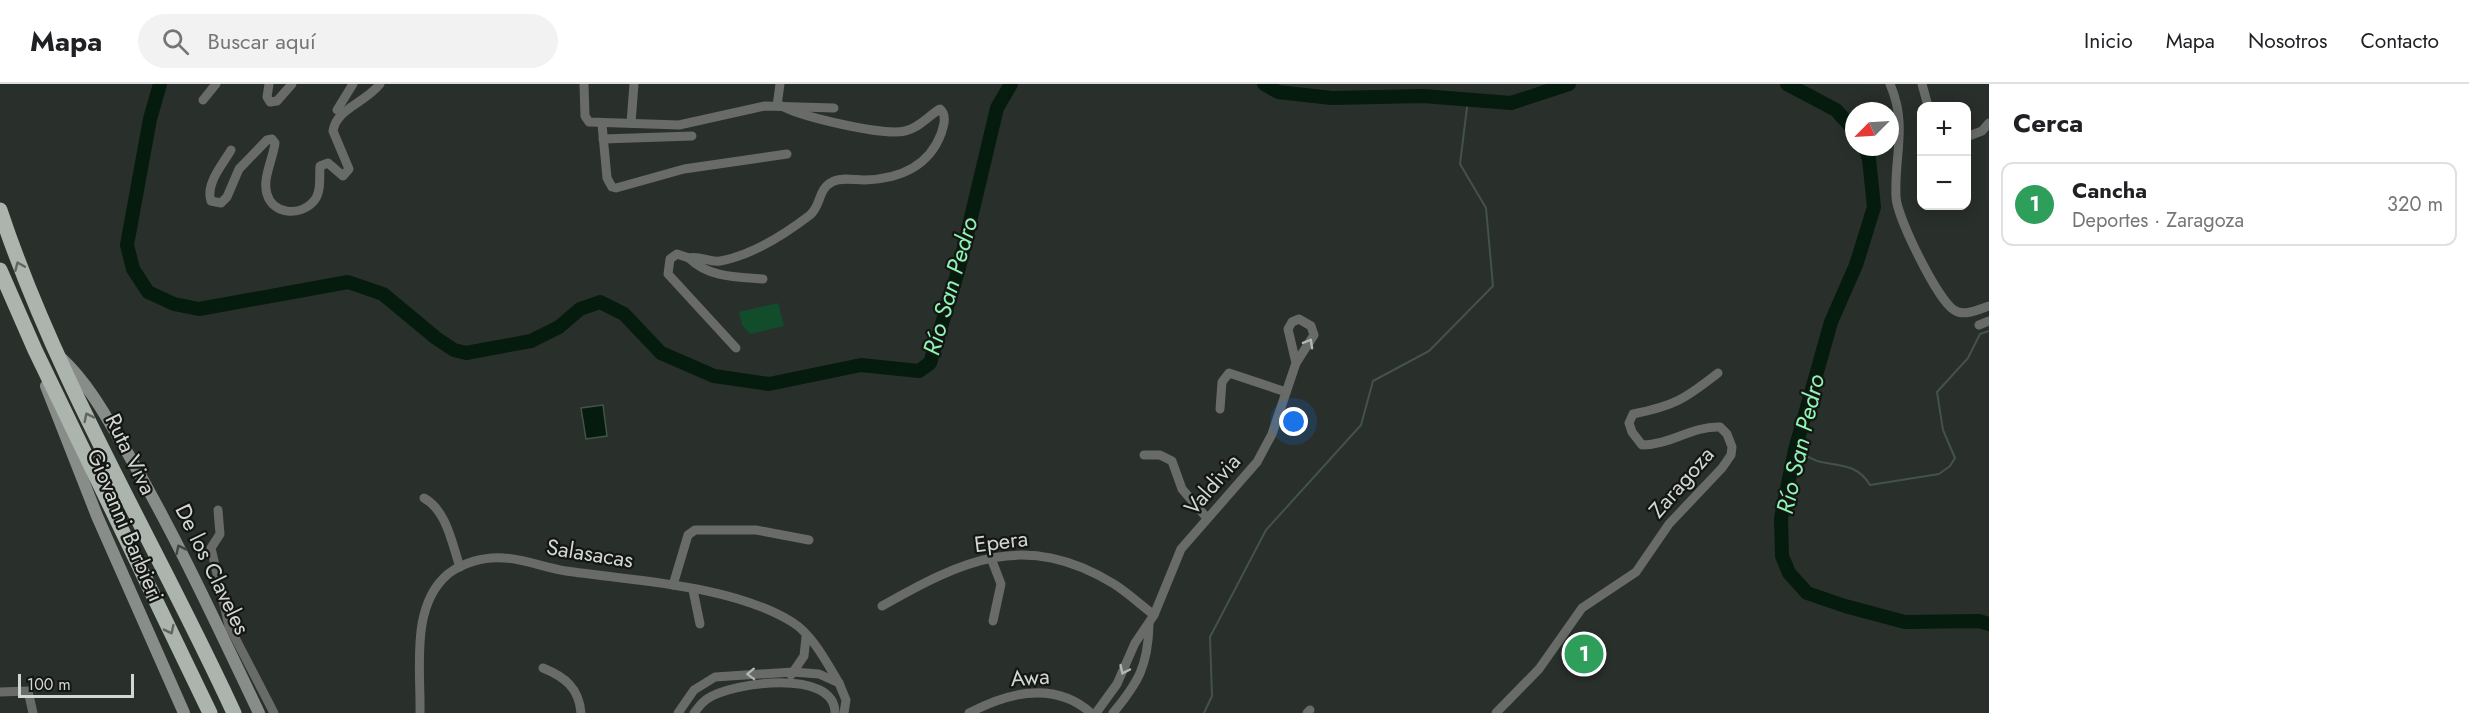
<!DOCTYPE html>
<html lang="es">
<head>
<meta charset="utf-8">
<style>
  body { margin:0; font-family:Jost,sans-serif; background:#f2f2f2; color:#202124 }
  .controls { position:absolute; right:18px; top:18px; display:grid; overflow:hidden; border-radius:12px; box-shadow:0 3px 15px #0003 }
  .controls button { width:54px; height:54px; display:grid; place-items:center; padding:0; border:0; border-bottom:2px solid #e0e0e0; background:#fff; color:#202124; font:30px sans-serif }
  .compass { position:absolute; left:1845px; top:18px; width:54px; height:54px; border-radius:50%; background:#fff; box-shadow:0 3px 15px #0003; rotate:246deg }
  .scale { position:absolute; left:18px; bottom:15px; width:116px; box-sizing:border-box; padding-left:6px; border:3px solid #d3d7d4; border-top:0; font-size:16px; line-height:21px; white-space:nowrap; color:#d3d7d4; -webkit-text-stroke:4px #141614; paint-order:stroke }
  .you { position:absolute; left:1294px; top:338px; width:21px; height:21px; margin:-15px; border:4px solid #fff; border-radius:50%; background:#1a73e8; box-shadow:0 0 0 9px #1a73e833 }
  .badge { display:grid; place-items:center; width:39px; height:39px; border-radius:50%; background:#6b5d7f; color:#fff; font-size:20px; font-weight:700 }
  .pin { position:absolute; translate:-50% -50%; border:3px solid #fff; box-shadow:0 2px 6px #0006 }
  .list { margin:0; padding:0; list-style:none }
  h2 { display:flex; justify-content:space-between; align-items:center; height:78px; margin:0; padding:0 24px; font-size:26px }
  h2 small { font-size:20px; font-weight:400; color:#757577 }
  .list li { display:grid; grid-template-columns:39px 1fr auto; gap:18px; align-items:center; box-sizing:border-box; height:84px; margin:0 12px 12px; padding:0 12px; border:2px solid #e0e0e0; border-radius:12px }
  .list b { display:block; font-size:22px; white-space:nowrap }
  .list p { margin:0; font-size:20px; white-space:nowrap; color:#757577 }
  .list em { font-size:20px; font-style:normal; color:#757577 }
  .icon { flex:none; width:33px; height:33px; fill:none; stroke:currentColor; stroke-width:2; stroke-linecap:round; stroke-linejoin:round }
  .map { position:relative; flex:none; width:1989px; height:629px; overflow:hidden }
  header { display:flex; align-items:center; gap:36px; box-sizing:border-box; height:84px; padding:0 30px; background:#fff; border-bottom:2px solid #e0e0e0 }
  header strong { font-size:28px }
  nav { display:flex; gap:33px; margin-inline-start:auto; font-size:21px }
  .search { width:420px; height:54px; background:#f2f2f2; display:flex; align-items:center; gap:15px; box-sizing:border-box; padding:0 21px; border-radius:33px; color:#757577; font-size:22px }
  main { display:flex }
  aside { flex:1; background:#fff }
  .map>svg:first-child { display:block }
  .green { fill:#114c2b }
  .water { fill:#041b0d; stroke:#425349; stroke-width:1.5 }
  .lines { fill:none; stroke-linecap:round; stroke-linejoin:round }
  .stream { stroke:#425349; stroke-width:2 }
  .river { stroke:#041b0d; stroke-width:14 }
  .minor { stroke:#686b68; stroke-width:9 }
  .secondary { stroke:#888d8a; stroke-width:12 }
  .trunk { stroke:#acb4ae; stroke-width:15 }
  .oneway { stroke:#606561 }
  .oneway2 { stroke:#b3b7b4 }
  .oneway3 { stroke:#424643 }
  .labels { text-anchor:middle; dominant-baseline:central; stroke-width:4.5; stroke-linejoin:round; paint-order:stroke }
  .street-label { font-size:22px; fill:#d3d7d4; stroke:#141614 }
  .water-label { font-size:24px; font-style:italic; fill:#8ef5b3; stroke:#141614 }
</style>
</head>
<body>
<header>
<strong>Mapa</strong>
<div class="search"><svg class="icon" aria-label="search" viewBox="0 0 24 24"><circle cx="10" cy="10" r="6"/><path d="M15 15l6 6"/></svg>Buscar aquí</div>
<nav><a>Inicio</a><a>Mapa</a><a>Nosotros</a><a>Contacto</a></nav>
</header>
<main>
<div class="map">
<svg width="1989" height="629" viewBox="0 0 1989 629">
  <rect width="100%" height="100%" fill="#292f2b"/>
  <g class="green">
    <polygon points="778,219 784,242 750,250 742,241 739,228"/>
    <polygon points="1585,549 1604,561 1583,591 1565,578"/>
  </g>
  <polygon class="water" points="603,321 607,352 586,355 581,324"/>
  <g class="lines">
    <g class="stream">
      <path d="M 1795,366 C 1804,370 1812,376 1821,378 C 1842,382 1858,381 1870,401 L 1939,390 L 1950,382 L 1955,374 L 1943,346 L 1937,308 L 1968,274 L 1980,250 L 1989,247"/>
      <polyline points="1204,629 1212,612 1210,553 1266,446 1361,341 1373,297 1429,267 1493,202 1486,124 1460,80 1468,15"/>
    </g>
    <g class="river">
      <polyline points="160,0 150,35 127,161 133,185 148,208 174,220 199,225 348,198 383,210 436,254 454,266 466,269 531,257 559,243 580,225 600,218 624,230 661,269 714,292 769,300 861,281 919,287 930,279 959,184 997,24 1011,0"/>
      <polyline points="1264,0 1278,8 1332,14 1423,12 1511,19 1569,0"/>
      <polyline points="1787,0 1836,26 1854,46"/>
      <polyline points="1865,63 1869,75 1874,123 1856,181 1831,238 1795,366 1781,434 1782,472 1789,489 1807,509 1845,522 1905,538 1979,537 1989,540"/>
    </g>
    <g class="minor">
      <polyline points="269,0 267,13 270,18 277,17 292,0"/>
      <polyline points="584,0 585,32 589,38 679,41 765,22 834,24"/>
      <path d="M 1890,0 C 1908,42 1894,70 1896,113 C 1897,133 1937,215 1954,226 C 1964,233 1979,225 1989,222"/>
      <polyline points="1922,0 1928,22"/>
      <polyline points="203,16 216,0"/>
      <polyline points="777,22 780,0"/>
      <polyline points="337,26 353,0"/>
      <polyline points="631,39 634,0"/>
      <polyline points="602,40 607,94 612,103 616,104 684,85 787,70"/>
      <polyline points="1966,53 1982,47 1989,39"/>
      <polyline points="603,55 692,52"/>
      <path d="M 231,66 C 223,80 205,100 211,117 L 221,119 L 227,113 L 239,85 L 267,56 L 272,55 L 275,59 C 273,75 262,95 267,110 C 273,131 300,132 313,118 C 322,109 319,93 320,82 L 328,79 L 343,92 L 349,85 L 333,47 C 336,25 365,19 380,0"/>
      <polyline points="689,174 677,170 670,175 668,190 736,264"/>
      <path d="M 763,195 C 738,193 709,194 689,174 C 700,171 710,179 720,177 C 753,171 784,151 810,131 C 821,122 818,105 832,98 C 841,93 854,96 864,96 C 898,95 928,84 941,50 C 944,41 947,31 940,25 C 928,32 919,44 905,47 C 883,52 802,33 782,22"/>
      <polyline points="1979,241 1989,237"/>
      <polyline points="1220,325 1222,298 1229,289 1286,308"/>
      <polyline points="1144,371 1160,371 1172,377 1182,405 1207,434"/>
      <path d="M 424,414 C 447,427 452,460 460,483"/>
      <polyline points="218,426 220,450 211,464 229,542 274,629"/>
      <polyline points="991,474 1001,500 993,537"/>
      <polyline points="673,501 688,451 695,446 756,446 809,456"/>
      <polyline points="693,506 700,540"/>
      <path d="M 882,522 C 963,476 1025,446 1114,500 C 1128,509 1141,521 1154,531"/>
      <path d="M 543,584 C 565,593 579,604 581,629"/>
      <polyline points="791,591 804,572 806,553"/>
      <polyline points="0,608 28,607 33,629"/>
      <path d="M 420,629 C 421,585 410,522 448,490 C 462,479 485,472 504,474 C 525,475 545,484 566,487 C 636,497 732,501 792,538 C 812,550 827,579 839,599"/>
      <polyline points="678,629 694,606 715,593 793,588 819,590 839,599 846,616 844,629"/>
      <path d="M 694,629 C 698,624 701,619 707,615 C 732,598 835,584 835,629"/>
      <path d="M 969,629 C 1009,608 1055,597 1091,629"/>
      <polyline points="1096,629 1117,600 1135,559 1154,531 1181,465 1257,378 1272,350 1296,279 1314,251 1311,242 1299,235 1292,238 1288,245 1296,279"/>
      <path d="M 1113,629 C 1138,599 1148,582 1149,541"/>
      <polyline points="1307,629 1310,626"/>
      <path d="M 1496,629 L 1539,585 L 1582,524 L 1636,488 L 1669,440 L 1722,384 L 1731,371 L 1732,363 L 1727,350 L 1720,343 C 1692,342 1670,361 1642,361 L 1632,348 L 1629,339 L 1633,330 C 1674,322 1685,315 1718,289"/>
    </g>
    <g class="secondary">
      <path d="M 62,275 C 89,300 108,336 127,368 C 176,452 217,541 259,629"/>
      <polyline points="46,302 97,432 184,629"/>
    </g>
    <g class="trunk">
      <path d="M 0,126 C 58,301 157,461 234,629"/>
      <polyline points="0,186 35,266 210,629"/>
    </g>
  </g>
  <defs><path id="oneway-chevron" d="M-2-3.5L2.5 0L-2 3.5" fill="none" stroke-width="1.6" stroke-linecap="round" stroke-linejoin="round" transform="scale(1.5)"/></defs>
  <g class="oneway">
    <use href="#oneway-chevron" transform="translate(19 182) rotate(-113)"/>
    <use href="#oneway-chevron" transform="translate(88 333) rotate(-116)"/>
    <use href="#oneway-chevron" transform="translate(170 546) rotate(64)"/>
  </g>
  <g class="oneway2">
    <use href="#oneway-chevron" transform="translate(1309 259) rotate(-60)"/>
    <use href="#oneway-chevron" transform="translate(1124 586) rotate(115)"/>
    <use href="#oneway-chevron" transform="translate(751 590) rotate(178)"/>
  </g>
  <use class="oneway3" href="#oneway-chevron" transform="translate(180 465) rotate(-116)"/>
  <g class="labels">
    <g class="street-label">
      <text transform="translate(131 370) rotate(64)">Ruta Viva</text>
      <text transform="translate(1681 398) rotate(-49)">Zaragoza</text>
      <text transform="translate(1212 400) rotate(-49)">Valdivia</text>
      <text transform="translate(126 441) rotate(67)">Giovanni Barbieri</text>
      <text transform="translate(1001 457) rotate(-7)">Epera</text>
      <text transform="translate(590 469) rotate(9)">Salasacas</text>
      <text transform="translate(213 485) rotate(64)">De los Claveles</text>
      <text transform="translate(1030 593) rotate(-4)">Awa</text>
    </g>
    <g class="water-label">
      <text transform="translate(950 202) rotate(-74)">Río San Pedro</text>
      <text transform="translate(1800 360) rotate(-77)">Río San Pedro</text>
    </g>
  </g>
</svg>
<div class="controls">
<button>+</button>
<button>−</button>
</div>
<svg class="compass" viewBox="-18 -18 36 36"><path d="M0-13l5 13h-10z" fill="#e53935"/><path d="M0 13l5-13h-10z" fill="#757577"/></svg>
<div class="scale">100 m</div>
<div class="you"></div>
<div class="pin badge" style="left:1584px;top:570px;background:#2e9e5b">1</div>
</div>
<aside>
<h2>Cerca<small></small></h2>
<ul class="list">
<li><span class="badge" style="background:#2e9e5b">1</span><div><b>Cancha</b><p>Deportes · Zaragoza</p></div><em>320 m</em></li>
</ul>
</aside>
</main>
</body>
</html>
